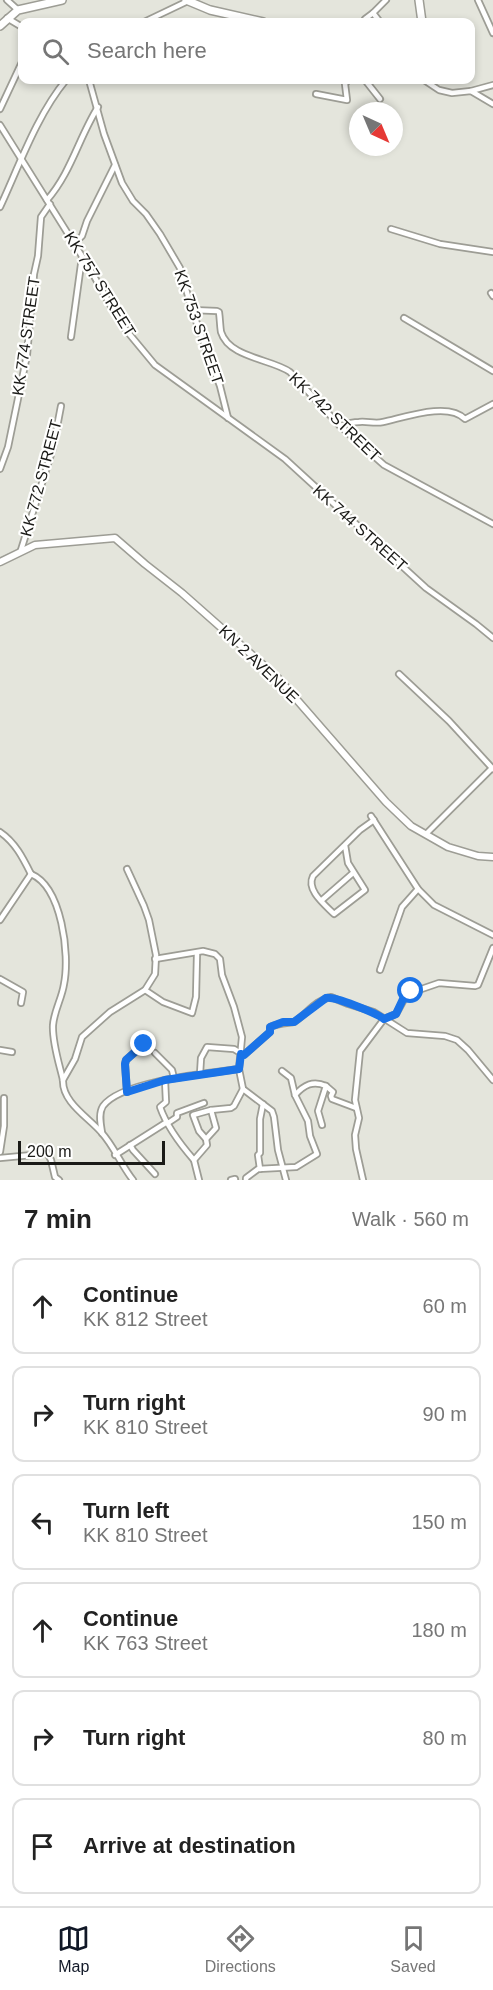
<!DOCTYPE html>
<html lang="en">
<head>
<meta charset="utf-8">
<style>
  body { margin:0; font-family:Helvetica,sans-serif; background:#f6f6f6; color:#222 }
  .compass { position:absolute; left:349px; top:102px; width:54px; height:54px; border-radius:50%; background:#fff; box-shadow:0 3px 9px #0003; rotate:136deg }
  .scale { position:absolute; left:18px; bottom:15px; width:147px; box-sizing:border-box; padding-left:6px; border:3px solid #1a1a17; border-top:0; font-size:16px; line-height:21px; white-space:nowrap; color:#1a1a17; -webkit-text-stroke:4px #fffffe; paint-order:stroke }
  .stop { position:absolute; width:18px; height:18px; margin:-14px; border:4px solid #1a73e8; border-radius:50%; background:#fff }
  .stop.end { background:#1a73e8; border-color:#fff; box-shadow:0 2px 6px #0008 }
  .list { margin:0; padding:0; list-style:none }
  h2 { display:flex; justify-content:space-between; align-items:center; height:78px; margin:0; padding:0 24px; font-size:26px }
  h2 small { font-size:20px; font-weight:400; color:#767676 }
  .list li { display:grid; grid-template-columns:39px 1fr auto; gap:18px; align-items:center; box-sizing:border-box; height:96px; margin:0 12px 12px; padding:0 12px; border:2px solid #e0e0e0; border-radius:12px }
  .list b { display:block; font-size:22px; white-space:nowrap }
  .list p { margin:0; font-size:20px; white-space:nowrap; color:#767676 }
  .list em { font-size:20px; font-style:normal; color:#767676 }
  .icon { flex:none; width:33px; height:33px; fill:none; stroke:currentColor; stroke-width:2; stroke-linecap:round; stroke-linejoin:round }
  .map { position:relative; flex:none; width:493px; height:1180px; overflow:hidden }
  .search { position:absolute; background:#fff; box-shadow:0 3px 9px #0003; left:18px; right:18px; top:18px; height:66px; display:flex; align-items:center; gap:15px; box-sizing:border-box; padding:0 21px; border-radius:12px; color:#767676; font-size:22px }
  .sheet { height:726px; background:#fff }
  nav { display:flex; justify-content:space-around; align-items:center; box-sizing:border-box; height:84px; border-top:2px solid #e0e0e0; background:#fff; font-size:16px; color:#767676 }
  nav a { display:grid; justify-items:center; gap:3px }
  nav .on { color:#111827 }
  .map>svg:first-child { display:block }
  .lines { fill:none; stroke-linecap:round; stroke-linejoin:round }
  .minor-casing { stroke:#9d9d95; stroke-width:8 }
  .tertiary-casing { stroke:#9d9d95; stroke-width:9 }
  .secondary-casing { stroke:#9d9d95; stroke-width:10 }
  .minor { stroke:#fff; stroke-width:4.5 }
  .tertiary { stroke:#fff; stroke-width:6 }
  .secondary { stroke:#fff; stroke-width:7 }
  .route { stroke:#1a73e8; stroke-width:8 }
  .labels { text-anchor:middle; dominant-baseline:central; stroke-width:4.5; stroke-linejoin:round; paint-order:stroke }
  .street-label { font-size:16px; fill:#1a1a17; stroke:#fffffe }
</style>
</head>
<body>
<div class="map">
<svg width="493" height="1180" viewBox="0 0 493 1180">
  <rect width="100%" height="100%" fill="#e4e5dc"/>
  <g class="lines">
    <g class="minor-casing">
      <g id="minor">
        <polyline points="7,0 18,10"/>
        <polyline points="478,0 493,33"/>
        <polyline points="7,18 22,27"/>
        <polyline points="365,19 373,13"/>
        <polyline points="144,22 188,1"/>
        <polyline points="380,22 373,13 386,0"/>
        <polyline points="89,80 104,134 122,183 133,201 146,214 160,234 180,268 192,310 220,386 228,418"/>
        <polyline points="365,80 380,99"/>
        <polyline points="424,80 439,90 452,93 471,91 493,104"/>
        <polyline points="471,91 493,85"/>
        <polyline points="316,94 347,100 345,84 348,80"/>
        <polyline points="0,109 22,62"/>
        <polyline points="0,125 90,269 121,324 155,365 285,459 426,588 476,624 493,638"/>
        <path d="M 47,200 C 71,173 79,137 98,107"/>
        <path d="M 0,207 C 19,166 37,115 66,80"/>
        <polyline points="391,229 440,244 493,252"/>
        <polyline points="74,244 82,236 87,221 115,165"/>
        <polyline points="491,293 493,296"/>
        <path d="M 192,310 L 217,311 L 219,312 C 220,319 220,326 221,332 C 229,358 272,359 290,372 L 340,426 L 384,465 L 493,524"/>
        <polyline points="404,318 493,371"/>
        <polyline points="71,337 82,257"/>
        <path d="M 340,426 C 346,424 353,422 359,422 C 367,421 375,424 383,422 C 403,418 448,401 465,419 L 493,404"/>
        <polyline points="0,469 8,447 27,355 34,274 38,256 41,217 50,204"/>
        <polyline points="21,550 53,448 61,406"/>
        <polyline points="399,674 449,721 493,769"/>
        <polyline points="371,816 418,889 434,905 493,935"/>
        <path d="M 0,832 C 15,842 23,858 31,874"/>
        <polyline points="426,834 492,768"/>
        <path d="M 345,845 L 348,863 L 365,890 L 334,914 C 324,904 306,890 313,876 L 360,830 L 374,820"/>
        <path d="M 31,874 C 62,887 70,955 64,984 C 62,998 54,1011 53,1025 C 52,1042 59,1063 63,1080 C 62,1102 88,1117 101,1132 C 114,1146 121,1165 133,1180"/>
        <polyline points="322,900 353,873"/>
        <polyline points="0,920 31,874"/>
        <polyline points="155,959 203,951 215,954 220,959 222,975 234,1007 242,1037 239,1069"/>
        <polyline points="380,970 402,907 418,889"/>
        <polyline points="0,979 23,992 21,1003"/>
        <polyline points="145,990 163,1002 192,1013 196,997 197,954"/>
        <polyline points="0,1050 12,1052"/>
        <polyline points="155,1053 172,1070 174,1078"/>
        <path d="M 200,1074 L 201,1058 L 207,1047 L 234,1049 L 244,1055 L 270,1032 L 270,1027 C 278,1023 291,1023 294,1022 C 307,1014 315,1000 331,997 L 348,1004 L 374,1012 L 407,1033 L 445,1036 L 457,1040 L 468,1050 L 493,1080"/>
        <polyline points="63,1080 75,1059 82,1037 110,1012 145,990 155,974 156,955 149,920 144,906 127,869"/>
        <path d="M 165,1080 L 166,1102 L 160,1107 C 167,1127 180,1144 194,1160"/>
        <polyline points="326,1086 333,1092 331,1096 332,1099 356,1108"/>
        <polyline points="127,1092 125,1064 126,1060 144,1044"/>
        <path d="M 295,1095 C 304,1085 313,1080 326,1086 L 318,1111 L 322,1125"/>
        <polyline points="168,1123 177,1117 177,1113 204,1103"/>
        <path d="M 102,1133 C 101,1125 98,1114 103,1106 C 121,1081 209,1073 239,1069 L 243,1089 L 272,1111 L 274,1117 L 278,1150 L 286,1180"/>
        <polyline points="206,1139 199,1131 193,1115 211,1110 231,1108 234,1106 243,1089"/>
        <polyline points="130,1145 133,1150 155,1174"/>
        <polyline points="0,1152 4,1126 4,1098"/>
        <polyline points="115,1155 167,1122"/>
        <polyline points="0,1158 32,1155 45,1149 51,1160 55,1177 59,1180"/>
        <polyline points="260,1169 258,1155 260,1153 260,1119 263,1104"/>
        <polyline points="199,1180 194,1160 207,1145 206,1139 216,1128 211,1110"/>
        <polyline points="231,1180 235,1179"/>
        <polyline points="246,1180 246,1178 258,1169 296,1167 317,1154 310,1136 308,1121 295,1095 291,1078 282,1071"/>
        <polyline points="363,1180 356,1149 355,1135 359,1118 355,1100 360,1051 384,1019 396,1014 407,994 439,983 475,986 478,985 493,948"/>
      </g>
    </g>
    <g class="tertiary-casing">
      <polyline id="tertiary" points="0,562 35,545 115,538 145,564 182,593 277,677 386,802 411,826 448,847 478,856 493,857"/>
    </g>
    <g class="secondary-casing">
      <g id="secondary">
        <polyline points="186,0 210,10 263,22"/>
        <polyline points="419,0 422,22"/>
        <polyline points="0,26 18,10 62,0"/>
      </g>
    </g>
    <use href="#minor" class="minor"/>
    <use href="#tertiary" class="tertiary"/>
    <use href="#secondary" class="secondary"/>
  </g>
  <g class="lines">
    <path class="route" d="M 144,1044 L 126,1060 L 125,1064 L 127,1092 L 165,1080 L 239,1069 L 241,1054 L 244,1055 L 270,1032 L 270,1027 L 283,1022 L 294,1022 L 326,998 C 334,996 376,1013 384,1019 L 396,1014 L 404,997 L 411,991"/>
  </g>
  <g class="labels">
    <g class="street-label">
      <text transform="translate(100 284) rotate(58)">KK 757 STREET</text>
      <text transform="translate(199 327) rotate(71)">KK 753 STREET</text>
      <text transform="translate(26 336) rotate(-82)">KK 774 STREET</text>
      <text transform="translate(335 417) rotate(44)">KK 742 STREET</text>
      <text transform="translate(41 478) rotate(-75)">KK 772 STREET</text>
      <text transform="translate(360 528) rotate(42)">KK 744 STREET</text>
      <text transform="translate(259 664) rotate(44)">KN 2 AVENUE</text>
    </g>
  </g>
</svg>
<svg class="compass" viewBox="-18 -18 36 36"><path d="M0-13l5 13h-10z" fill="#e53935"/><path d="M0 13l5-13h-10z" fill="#767676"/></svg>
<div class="scale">200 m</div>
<div class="stop" style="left:411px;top:991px"></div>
<div class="stop end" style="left:144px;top:1044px"></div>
<div class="search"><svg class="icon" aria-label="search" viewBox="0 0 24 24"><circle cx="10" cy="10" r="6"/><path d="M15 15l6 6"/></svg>Search here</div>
</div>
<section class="sheet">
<h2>7 min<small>Walk · 560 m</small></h2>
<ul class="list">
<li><svg class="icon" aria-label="ahead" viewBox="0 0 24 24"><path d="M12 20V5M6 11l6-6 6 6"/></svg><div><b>Continue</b><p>KK 812 Street</p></div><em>60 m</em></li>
<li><svg class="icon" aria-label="right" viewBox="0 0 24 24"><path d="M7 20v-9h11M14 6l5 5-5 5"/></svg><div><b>Turn right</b><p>KK 810 Street</p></div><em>90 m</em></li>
<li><svg class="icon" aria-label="left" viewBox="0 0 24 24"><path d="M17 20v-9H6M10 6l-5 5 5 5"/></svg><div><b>Turn left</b><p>KK 810 Street</p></div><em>150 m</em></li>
<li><svg class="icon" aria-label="ahead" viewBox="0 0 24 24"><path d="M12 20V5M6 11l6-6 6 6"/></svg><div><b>Continue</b><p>KK 763 Street</p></div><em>180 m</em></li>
<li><svg class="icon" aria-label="right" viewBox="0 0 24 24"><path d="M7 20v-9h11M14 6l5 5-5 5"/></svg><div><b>Turn right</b></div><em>80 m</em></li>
<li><svg class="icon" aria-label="arrive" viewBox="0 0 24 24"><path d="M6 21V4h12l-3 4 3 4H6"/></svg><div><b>Arrive at destination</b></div></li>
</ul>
</section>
<nav>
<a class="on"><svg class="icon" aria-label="map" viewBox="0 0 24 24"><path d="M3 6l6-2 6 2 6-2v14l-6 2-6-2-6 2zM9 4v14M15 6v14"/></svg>Map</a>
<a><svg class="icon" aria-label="directions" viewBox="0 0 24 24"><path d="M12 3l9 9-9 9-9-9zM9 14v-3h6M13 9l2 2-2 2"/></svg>Directions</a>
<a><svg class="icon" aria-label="saved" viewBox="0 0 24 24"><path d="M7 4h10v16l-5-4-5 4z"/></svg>Saved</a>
</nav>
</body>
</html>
